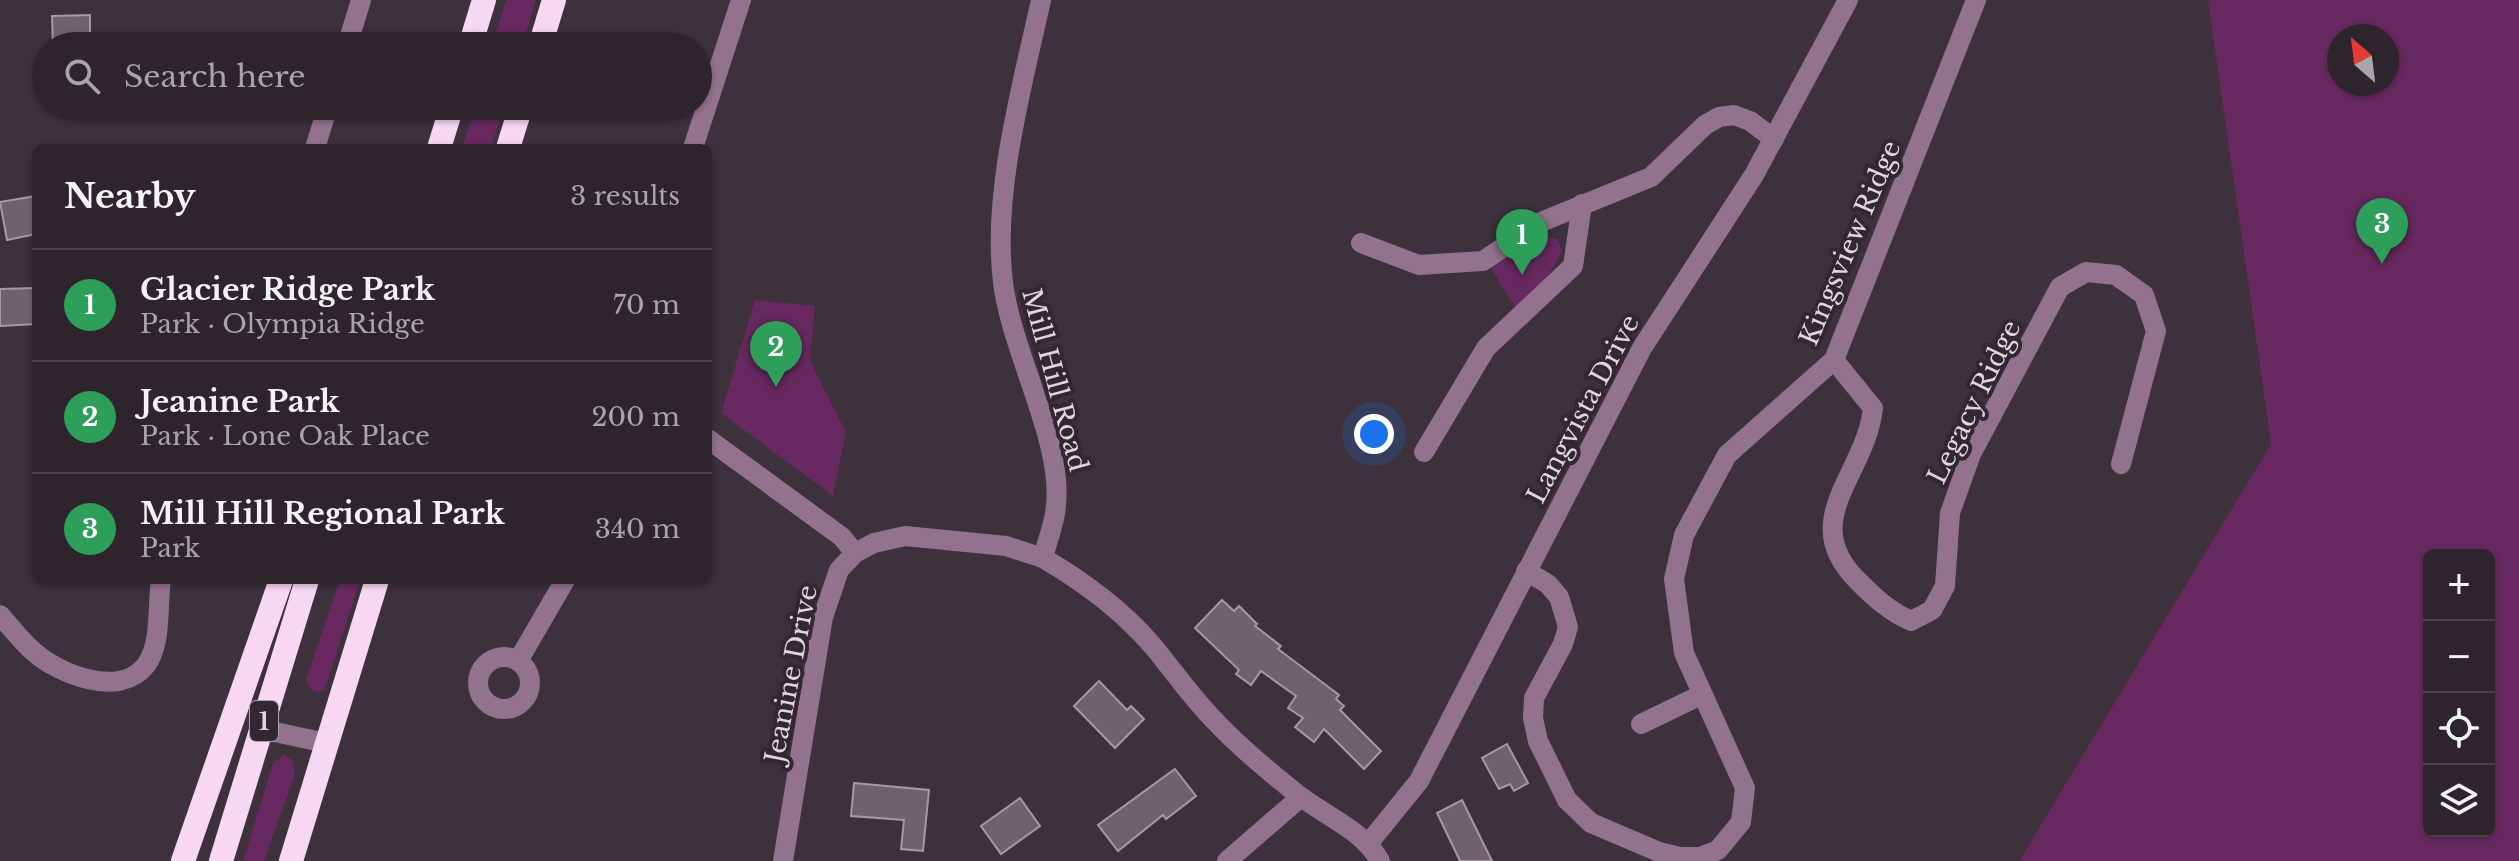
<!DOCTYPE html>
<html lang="en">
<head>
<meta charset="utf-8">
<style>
  body { margin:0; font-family:"Libre Baskerville",serif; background:#362d34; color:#f1f3f6 }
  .controls { position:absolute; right:24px; bottom:24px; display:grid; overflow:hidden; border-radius:12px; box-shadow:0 2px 6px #0004 }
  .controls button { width:72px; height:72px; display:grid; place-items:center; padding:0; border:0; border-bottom:2px solid #494248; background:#2e252c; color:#f1f3f6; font:40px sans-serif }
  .compass { position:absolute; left:2327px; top:24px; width:72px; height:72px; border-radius:50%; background:#2e252c; box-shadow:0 2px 6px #0004; rotate:332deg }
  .you { position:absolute; left:1374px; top:434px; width:28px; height:28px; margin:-20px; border:6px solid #fff; border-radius:50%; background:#1a73e8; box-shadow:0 0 0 12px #1a73e833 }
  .badge { display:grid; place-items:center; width:52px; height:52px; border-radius:50%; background:#3ed77d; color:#fff; font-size:26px; font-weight:700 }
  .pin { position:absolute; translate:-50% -66px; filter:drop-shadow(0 2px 4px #0008) }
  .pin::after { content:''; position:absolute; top:42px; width:28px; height:24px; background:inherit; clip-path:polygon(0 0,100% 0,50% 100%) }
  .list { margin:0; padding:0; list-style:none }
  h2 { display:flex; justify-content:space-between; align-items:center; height:104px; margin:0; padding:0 32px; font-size:34px }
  h2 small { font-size:26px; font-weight:400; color:#a7a5a9 }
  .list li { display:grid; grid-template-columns:52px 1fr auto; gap:24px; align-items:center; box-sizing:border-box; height:112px; padding:0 32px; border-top:2px solid #494248 }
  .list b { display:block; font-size:30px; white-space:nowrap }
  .list p { margin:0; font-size:26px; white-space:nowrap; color:#a7a5a9 }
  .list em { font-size:26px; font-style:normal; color:#a7a5a9 }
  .icon { flex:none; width:44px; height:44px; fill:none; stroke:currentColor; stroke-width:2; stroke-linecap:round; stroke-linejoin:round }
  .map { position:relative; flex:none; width:2519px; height:861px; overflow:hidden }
  .search { position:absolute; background:#2e252c; box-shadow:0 2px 6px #0004; left:32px; top:32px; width:680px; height:88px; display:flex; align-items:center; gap:20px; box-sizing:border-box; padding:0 28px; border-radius:44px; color:#a7a5a9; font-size:30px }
  .panel { position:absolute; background:#2e252c; box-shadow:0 2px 6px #0004; left:32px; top:144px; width:680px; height:440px; border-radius:12px }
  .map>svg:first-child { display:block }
  .green { fill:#67295f; fill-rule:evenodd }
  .building { fill:#70626d; stroke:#a798a4; stroke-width:2 }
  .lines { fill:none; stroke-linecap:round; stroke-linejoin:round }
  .minor { stroke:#93728d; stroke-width:20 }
  .highway { stroke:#f8d7f2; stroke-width:24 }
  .labels { text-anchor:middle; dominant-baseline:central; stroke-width:8; stroke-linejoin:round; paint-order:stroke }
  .shield { fill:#332731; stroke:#aba2a9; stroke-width:2 }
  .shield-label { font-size:24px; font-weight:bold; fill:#ded6dd }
  .street-label { font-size:26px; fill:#ded6dd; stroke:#332731 }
</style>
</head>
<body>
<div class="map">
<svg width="2519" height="861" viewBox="0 0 2519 861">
  <rect width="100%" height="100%" fill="#3d313b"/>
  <g class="green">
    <polygon points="506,0 536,0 522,46 492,46"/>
    <path d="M 2208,0 L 2519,0 L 2519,861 L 2019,861 L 2271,444 ZM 2339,36 L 2387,36 L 2387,84 L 2339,84 ZM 2489,555 L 2489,831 L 2429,831 L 2429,555 Z"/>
    <polygon points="475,106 504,106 491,148 462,148"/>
    <polygon points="1541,236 1558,239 1562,252 1545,281 1515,307 1490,267"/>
    <polygon points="755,300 815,306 810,361 846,432 833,496 721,413"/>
    <polygon points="340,580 360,580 325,690 317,692 310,689 306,679"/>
    <polygon points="284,755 292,760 295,775 264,861 243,861 273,763"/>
  </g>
  <g class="building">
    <polygon points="90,15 90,46 53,46 52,16"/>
    <polygon points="36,196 36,234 7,240 0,202"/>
    <polygon points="36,288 36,324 0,326 0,289"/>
    <polygon points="1222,600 1234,611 1239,606 1257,624 1255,626 1281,646 1278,649 1339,695 1336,699 1344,706 1340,710 1381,751 1364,769 1324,729 1314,742 1295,727 1303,718 1288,708 1296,696 1261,671 1251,685 1236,674 1239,670 1195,628"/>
    <polygon points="1099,681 1127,710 1131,706 1144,719 1115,748 1074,706"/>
    <polygon points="1507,744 1528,783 1514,791 1510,784 1499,789 1482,758"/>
    <polygon points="1175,769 1196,796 1166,819 1163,815 1118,851 1098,825"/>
    <polygon points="854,783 929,790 923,851 901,849 904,820 851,816"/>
    <polygon points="1020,798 1040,826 1001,854 981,826"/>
    <polygon points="1462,800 1492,861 1460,861 1437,813"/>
  </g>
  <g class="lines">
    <g class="minor">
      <path d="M 1041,0 C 1022,87 992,194 1003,282 C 1011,351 1063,441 1056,505 C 1055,523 1047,541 1043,558 C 1084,582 1121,609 1152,645 C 1173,670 1191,697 1214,720 C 1239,747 1267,770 1296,793 C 1324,816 1361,828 1380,861"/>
      <polyline points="347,46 361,0"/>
      <polyline points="315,148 328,106"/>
      <polyline points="693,148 741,0"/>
      <polyline points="1361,243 1419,265 1483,261 1541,222 1651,177 1705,125 1719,117 1734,115 1750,121 1774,139"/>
      <path d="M 1834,360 L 1873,408 C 1866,475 1796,520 1858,581 C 1875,598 1889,611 1911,621 L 1932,610 L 1945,586 L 1950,513 L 1971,454 L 2060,287 L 2086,272 L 2116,275 L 2144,295 L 2156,331 L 2121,464"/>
      <polyline points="708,439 842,537 855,553"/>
      <polyline points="1424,452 1486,348 1573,266 1582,204"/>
      <polyline points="1526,571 1548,584 1559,597 1568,627 1563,644 1534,698 1533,718 1538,741 1567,800 1591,823 1659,852 1680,857 1700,857 1718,850 1741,822 1745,788 1684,653 1674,579 1684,535 1727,455 1834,360 1976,0"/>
      <path d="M 0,615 C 11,627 21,641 34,652 C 59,674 120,699 146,665 C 162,644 157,605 161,580"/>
      <circle cx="504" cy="683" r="26"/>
      <polyline points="518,661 565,580"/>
      <polyline points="1641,724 1701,695"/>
      <polyline points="261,729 326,743"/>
      <polyline points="1368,844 1419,781 1642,348 1754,175 1848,0"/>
      <polyline points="783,861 823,617 839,570 855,553 874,543 905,536 1006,546 1043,558"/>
      <polyline points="1227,861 1301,797"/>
    </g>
    <g class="highway">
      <polyline points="470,46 484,0"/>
      <polyline points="540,46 554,0"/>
      <polyline points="439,148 452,106"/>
      <polyline points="508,148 521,106"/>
      <polyline points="183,861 281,580"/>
      <polyline points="221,861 307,580"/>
      <polyline points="291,861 377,580"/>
    </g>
  </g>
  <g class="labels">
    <rect class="shield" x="250" y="701" width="28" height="40" rx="6"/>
    <g class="shield-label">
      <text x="264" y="721">1</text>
    </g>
    <g class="street-label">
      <text transform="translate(1850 243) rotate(-67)">Kingsview Ridge</text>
      <text transform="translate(1055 380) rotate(75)">Mill Hill Road</text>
      <text transform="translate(1974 402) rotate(-64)">Legacy Ridge</text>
      <text transform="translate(1583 409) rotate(-62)">Langvista Drive</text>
      <text transform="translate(791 674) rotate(-79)">Jeanine Drive</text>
    </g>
  </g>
</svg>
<div class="controls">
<button>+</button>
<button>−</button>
<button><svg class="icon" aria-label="locate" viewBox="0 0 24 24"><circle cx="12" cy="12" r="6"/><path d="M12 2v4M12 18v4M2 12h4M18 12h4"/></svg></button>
<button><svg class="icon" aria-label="layers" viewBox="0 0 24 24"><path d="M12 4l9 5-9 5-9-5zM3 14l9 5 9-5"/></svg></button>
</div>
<svg class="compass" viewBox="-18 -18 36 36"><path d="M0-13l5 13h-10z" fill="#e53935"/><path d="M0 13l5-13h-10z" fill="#a7a5a9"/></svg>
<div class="you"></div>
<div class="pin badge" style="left:1522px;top:275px;background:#2e9e5b">1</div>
<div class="pin badge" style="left:776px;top:387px;background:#2e9e5b">2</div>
<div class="pin badge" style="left:2382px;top:264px;background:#2e9e5b">3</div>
<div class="search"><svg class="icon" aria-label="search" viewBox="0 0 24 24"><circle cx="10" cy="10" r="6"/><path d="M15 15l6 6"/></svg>Search here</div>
<section class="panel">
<h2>Nearby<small>3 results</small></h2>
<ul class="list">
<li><span class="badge" style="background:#2e9e5b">1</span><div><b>Glacier Ridge Park</b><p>Park · Olympia Ridge</p></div><em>70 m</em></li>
<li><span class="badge" style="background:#2e9e5b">2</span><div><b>Jeanine Park</b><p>Park · Lone Oak Place</p></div><em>200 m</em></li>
<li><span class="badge" style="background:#2e9e5b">3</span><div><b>Mill Hill Regional Park</b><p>Park</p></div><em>340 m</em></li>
</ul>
</section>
</div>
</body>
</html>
